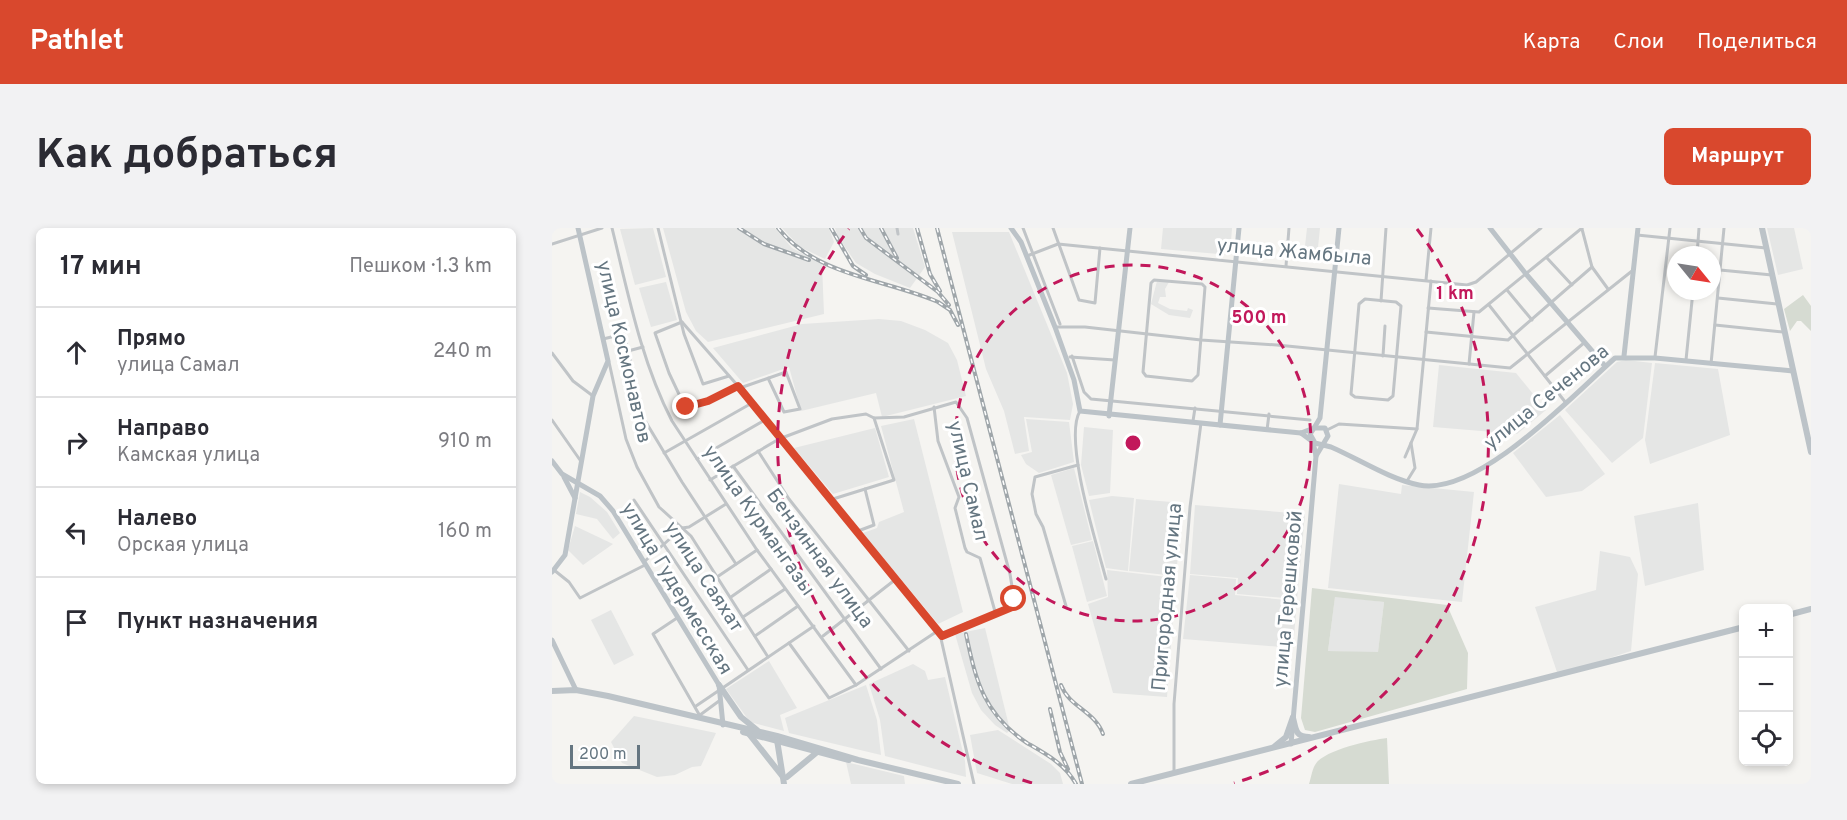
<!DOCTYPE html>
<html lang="ru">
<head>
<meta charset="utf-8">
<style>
  body { margin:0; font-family:Overpass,sans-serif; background:#f2f2f3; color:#2b2b33 }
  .controls { position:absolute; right:18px; bottom:18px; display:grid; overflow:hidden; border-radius:9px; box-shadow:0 3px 9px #0003 }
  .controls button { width:54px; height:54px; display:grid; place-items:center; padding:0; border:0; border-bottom:2px solid #e1e1e2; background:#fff; color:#2b2b33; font:30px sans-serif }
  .compass { position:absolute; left:1115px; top:18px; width:54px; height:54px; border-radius:50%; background:#fff; box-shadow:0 3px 9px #0003; rotate:120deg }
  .scale { position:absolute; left:18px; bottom:15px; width:70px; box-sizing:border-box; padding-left:6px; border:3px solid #657681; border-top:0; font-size:16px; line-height:21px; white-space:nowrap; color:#657681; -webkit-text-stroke:4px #fff; paint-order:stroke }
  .stop { position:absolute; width:18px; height:18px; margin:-14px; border:4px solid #d9482d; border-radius:50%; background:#fff }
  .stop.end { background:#d9482d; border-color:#fff; box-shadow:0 2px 6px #0008 }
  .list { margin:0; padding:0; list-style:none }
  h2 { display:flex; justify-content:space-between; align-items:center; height:78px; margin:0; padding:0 24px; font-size:26px }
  h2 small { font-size:20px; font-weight:400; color:#7c7c81 }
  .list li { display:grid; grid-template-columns:39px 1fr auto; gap:18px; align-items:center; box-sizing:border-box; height:90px; padding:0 24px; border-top:2px solid #e1e1e2 }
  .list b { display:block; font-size:22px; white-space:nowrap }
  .list p { margin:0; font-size:20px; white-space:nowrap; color:#7c7c81 }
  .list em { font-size:20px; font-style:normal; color:#7c7c81 }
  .icon { flex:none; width:33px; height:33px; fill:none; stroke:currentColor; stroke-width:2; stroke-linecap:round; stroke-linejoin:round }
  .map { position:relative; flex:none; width:1259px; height:556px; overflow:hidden; border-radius:9px }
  header { display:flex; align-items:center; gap:36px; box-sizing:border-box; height:84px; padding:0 30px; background:#d9482d; color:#fff }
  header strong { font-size:28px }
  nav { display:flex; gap:33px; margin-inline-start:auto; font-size:21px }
  .intro { display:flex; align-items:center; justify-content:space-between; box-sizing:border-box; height:144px; padding:0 36px }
  h1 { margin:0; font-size:42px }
  .button { padding:15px 27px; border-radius:9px; background:#d9482d; color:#fff; font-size:21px; font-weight:700 }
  main { display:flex; gap:36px; padding:0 36px }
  aside { flex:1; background:#fff; border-radius:9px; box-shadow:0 3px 9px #0003 }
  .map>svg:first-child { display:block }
  .built { fill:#e5e6e5 }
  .green { fill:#d6dbd2; fill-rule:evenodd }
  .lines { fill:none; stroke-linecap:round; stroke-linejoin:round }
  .street { stroke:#c0c4c7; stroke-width:3 }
  .secondary { stroke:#bcc3c8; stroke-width:5 }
  .primary { stroke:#bcc3c8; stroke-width:6 }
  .rail-casing { stroke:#9fa6aa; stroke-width:4 }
  .rail { stroke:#fff; stroke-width:1.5; stroke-dasharray:4.5; stroke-linecap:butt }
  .route { stroke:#d9482d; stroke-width:8 }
  .ring { fill:none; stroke:#c2185b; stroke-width:3; stroke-dasharray:10 8 }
  .labels { text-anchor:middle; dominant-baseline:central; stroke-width:6; stroke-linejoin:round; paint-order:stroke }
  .street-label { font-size:20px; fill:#657681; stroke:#fff }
  .centre { fill:#c2185b; stroke:#fff; stroke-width:3 }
  .ring-label { font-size:18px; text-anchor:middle; font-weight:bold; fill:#c2185b; stroke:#fff; stroke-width:6; stroke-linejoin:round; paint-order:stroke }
</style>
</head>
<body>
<header>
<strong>Pathlet</strong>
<nav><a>Карта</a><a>Слои</a><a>Поделиться</a></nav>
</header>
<div class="intro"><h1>Как добраться</h1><a class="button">Маршрут</a></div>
<main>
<aside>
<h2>17 мин<small>Пешком · 1.3 km</small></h2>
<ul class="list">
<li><svg class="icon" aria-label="ahead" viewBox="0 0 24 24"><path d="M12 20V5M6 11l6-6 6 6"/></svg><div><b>Прямо</b><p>улица Самал</p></div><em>240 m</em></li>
<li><svg class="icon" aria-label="right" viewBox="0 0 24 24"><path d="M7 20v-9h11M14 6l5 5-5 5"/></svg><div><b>Направо</b><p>Камская улица</p></div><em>910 m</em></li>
<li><svg class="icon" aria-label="left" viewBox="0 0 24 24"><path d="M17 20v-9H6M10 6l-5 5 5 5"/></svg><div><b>Налево</b><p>Орская улица</p></div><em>160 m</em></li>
<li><svg class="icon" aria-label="arrive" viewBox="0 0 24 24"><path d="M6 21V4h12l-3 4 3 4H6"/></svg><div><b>Пункт назначения</b></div></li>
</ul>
</aside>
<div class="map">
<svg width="1259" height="556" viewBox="0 0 1259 556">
  <rect width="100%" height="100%" fill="#f5f4f1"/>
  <g class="built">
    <polygon points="101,0 114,49 83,57 68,1"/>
    <polygon points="111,0 223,0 240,20 270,36 272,86 156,114 144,103 134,84"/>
    <polygon points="230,0 277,0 282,14 273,31 248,19"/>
    <polygon points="283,0 361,0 373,39 358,60 323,46 304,35 286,9"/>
    <polygon points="611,0 680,0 678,27 609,21"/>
    <polygon points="755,0 768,0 765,29 752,27"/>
    <polygon points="1215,0 1242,0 1251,41 1226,47"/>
    <polygon points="400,4 457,4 515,145 521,176 518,192 472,189 477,223 463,226 452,183 434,141"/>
    <polygon points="605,53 617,54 613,61 614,69 608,69 606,75 618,81 635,83 636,80 641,82 638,90 617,87 599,76"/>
    <polygon points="114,54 125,92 99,99 87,60"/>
    <polygon points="327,91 349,93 373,102 396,115 405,132 414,168 330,189 324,165 249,183 237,139 191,155 161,120 250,96"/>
    <polygon points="1074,132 1100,135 1091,210 1060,235 1013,182 1065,134"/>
    <polygon points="1103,135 1166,141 1178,207 1098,236 1093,212"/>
    <polygon points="887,137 964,145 994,182 965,206 881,199"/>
    <polygon points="1008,187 1053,246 1030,263 994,269 961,225"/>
    <polygon points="362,191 411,384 386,396 311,305 325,300 327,294 352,284 329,198"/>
    <polygon points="474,191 517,194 522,234 487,245 474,236 469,227 480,224"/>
    <polygon points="532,199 561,202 558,265 537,268 529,237"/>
    <polygon points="323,200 337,249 281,266 242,220"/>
    <polygon points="522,240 540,312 519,317 499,247"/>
    <polygon points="787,256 849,266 850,257 922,264 910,374 776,360"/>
    <polygon points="28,264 38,269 55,284 68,305 61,311 45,291 24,286"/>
    <polygon points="560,268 582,270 576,343 554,340 537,272"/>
    <polygon points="584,271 631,275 624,348 577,343"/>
    <polygon points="1146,275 1152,342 1093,358 1082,288"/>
    <polygon points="643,277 753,286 745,371 685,366 686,350 638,346"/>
    <polygon points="23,298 61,316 31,337 16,322"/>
    <polygon points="541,313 555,368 535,374 520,318"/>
    <polygon points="1048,323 1078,329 1086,346 1079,423 1006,447 983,379 1044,362"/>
    <polygon points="555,342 624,350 615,469 561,465 536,376 556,369"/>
    <polygon points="638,347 684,351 683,367 745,373 741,420 631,411"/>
    <polygon points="783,368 832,374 826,425 776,423"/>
    <polygon points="59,382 82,427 62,437 39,392"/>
    <polygon points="433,400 458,502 455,505 443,497 429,482 420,465 403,406"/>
    <polygon points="217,433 245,480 228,487 232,503 198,494 174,461"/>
    <polygon points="361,436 373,443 376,452 393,449 413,533 414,549 333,528 328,492 317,456"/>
    <polygon points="314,457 325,492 329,527 237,505 233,490"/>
    <polygon points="82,488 164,505 149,538 140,539 123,547 105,549 70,535 59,514"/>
    <polygon points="446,502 499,536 508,545 511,556 460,556 425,545 418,507"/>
    <polygon points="294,534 352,548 353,556 299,556"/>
  </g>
  <g class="green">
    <polygon points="1251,67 1259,78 1259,103 1249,93 1245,93 1238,103 1232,81"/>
    <path d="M 760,360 L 895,377 L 916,425 L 915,461 L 763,504 L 753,502 L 749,490 ZM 783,369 L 832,374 L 826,424 L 776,423 Z"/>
    <path d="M 835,510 L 837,556 L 757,556 C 759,550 760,542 763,537 C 771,522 819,512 835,510 Z"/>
  </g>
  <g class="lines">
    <g class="street">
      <path d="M 60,0 C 76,65 89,133 120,193 L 205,322 L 304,457"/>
      <polyline points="106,0 132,106 151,156 177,148"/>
      <polyline points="345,0 346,6"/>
      <polyline points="471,0 508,96"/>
      <polyline points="501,0 527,72 543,75 548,20"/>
      <polyline points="1030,1 1040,39 1056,61"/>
      <polyline points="1085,7 1214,20"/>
      <polyline points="0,16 50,0"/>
      <polyline points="1145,27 1147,0"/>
      <polyline points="475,28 506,16 915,57 924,54 989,0"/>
      <polyline points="995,30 1020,57"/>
      <polyline points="734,38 737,0"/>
      <polyline points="1168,42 1220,47"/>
      <polygon points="602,52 650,56 653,59 646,147 640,153 594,148 591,144 599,55"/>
      <polyline points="874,52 879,0"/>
      <polyline points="955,62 980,92"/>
      <polyline points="1166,70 1225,76"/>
      <polygon points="813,71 844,74 849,78 841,168 836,172 803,169 799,166 807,76"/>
      <polyline points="829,73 834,0"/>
      <polyline points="937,77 1014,175"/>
      <polyline points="876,80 927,84 1030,0"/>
      <polyline points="130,94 186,158 387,402 422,556"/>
      <polyline points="130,94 103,105 117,145 133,179 156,173 186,158"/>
      <polyline points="1163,97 1231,104"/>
      <polyline points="503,99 533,99 649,112 725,117 958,140 1080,43"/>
      <polyline points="874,104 956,112 1040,39"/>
      <polyline points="51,111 72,106 80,140 78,154 86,181 130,254 184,336"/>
      <polyline points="76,123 91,119"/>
      <polyline points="0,125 21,153 41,168"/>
      <polyline points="520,128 532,164 539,171 758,192"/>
      <polyline points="831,128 833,98"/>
      <polyline points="518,129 563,132"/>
      <polyline points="1103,129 1118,0"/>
      <polyline points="1134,132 1141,63"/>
      <polyline points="57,134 74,211 85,239 107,279 139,308 216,429"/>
      <polyline points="917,136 922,84"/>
      <polyline points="1159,136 1172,0"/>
      <polyline points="993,148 1033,114"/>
      <polyline points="188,160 234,144 248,181 232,184 216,150"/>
      <polyline points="382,179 386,213 407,269 403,280 413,320 415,324 428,330 444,387 415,395 390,408"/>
      <path d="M 528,183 C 511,211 545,317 554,351"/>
      <polyline points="0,192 28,232"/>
      <polyline points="641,193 643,180"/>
      <polyline points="715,202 717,186"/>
      <polyline points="775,202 787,196 865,201"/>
      <polyline points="206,223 237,271 357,423"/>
      <polyline points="112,225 200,175"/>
      <polyline points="853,229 865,201 879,53"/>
      <polyline points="145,231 213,192"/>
      <polyline points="181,238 329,441"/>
      <polyline points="158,252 227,211 280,191 314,186 322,190 352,189 404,174 415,190 458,346 463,377 444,387"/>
      <polyline points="855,253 863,240 859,215"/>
      <polyline points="281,271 342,252 322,190"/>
      <polyline points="82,272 196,442"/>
      <polyline points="306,303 322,297 313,261"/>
      <polyline points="93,333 130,300 137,299 174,276"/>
      <polyline points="2,342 17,354 28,370 93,337"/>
      <polyline points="165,349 205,322"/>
      <polyline points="179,369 219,341"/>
      <polyline points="514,378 491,299 484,286 480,266 483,249 526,237"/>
      <polyline points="191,389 233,361"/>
      <polyline points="125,390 101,406 148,488"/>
      <polyline points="203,408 246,378"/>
      <polyline points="271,408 344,351"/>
      <polyline points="237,415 277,470 304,457 387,402"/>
      <polyline points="144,478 262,398"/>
      <polyline points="148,487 167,473"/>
      <polyline points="622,543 622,476 638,279 649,195"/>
    </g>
    <g class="secondary">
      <polyline points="459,0 469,14 503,99 522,152 528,183 749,205 762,200 768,190 787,0"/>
      <polyline points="938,0 974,46 1053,138"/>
      <polyline points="1072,128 1086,0"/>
      <polyline points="557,188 578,0"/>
      <polyline points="668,197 687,0"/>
      <polyline points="749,205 761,214 764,228"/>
      <polyline points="0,233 10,246 48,268 61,283 167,457 171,497"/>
      <polyline points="12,249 23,270"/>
      <polyline points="0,344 13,327 41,168 56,133 26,0"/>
      <polyline points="0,412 24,462"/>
      <path d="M 739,516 L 764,228 L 776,208 L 773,200 L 762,200 L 758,206 L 763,215 L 779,219 C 807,231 837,251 867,257 C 926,269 1022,166 1063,130 L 1103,130 L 1241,143"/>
    </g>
    <g class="primary">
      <polyline points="1210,0 1259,224"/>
      <polyline points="1236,387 1259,381"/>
      <polyline points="167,457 189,489 205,502"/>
      <polyline points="0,463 24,462 56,468 225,508 306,532 406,556"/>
      <path d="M 741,490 C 744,501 743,509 757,509"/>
      <polyline points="191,504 297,532"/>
      <polyline points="197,506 231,549"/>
      <polyline points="225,512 232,556"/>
      <polyline points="723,518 734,509 741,489"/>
      <polyline points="235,549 264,525"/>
      <polyline points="579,556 1192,399"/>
    </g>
    <g class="rail-casing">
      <g id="rail">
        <polyline points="187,0 212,16 257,32"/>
        <path d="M 226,0 C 264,48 333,51 386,74 L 398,82 L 406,97"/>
        <polyline points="279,0 301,38 314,47"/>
        <polyline points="308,0 314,10 386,64 397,77"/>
        <polyline points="329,0 345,30"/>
        <polyline points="365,0 378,46 388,63"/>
        <polyline points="385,0 530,556"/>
        <path d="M 414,406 C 424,454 432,486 475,515 C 494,526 513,536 524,556"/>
        <path d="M 509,457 C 517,479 543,483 551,506"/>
        <polyline points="498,481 508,524 516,541"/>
      </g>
    </g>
    <use href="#rail" class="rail"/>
  </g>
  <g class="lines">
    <polyline class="route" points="134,179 156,173 186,158 390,408 460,379 462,371"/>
  </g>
  <g class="ring">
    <circle cx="581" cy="215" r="178"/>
    <path d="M480 555A355 355 0 0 1 297 1M865 1A355 355 0 0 1 682 555"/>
  </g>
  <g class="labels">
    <g class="street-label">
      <text transform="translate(742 25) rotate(5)">улица Жамбыла</text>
      <text transform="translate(71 124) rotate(77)">улица Космонавтов</text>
      <text transform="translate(995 170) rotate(-39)">улица Сеченова</text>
      <text transform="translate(415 253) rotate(77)">улица Самал</text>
      <text transform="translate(206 293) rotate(55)">улица Курмангазы</text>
      <text transform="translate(267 331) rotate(54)">Бензинная улица</text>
      <text transform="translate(151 349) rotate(57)">улица Саяхат</text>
      <text transform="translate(124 361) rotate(59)">улица Гудермесская</text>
      <text transform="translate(616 369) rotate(-85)">Пригородная улица</text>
      <text transform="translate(737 371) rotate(-85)">улица Терешковой</text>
    </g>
  </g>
  <circle cx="581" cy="215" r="9" class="centre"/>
  <g class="ring-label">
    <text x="903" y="71">1 km</text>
    <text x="707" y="95">500 m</text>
  </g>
</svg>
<div class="controls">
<button>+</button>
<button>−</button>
<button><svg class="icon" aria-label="locate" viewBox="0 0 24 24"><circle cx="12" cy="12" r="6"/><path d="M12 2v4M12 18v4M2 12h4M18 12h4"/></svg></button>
</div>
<svg class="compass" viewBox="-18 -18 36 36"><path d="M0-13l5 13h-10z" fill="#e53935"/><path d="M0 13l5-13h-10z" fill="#7c7c81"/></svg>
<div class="scale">200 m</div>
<div class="stop" style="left:462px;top:371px"></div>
<div class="stop end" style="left:134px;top:179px"></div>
</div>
</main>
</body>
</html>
